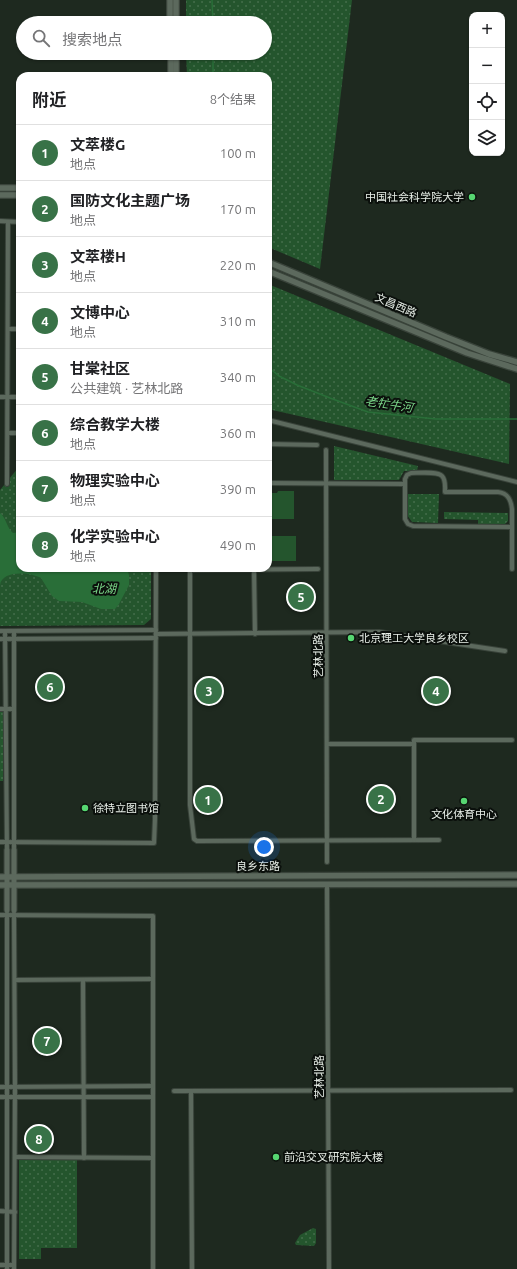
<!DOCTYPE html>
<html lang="zh">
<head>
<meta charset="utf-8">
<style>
  body { margin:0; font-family:Ubuntu,"Noto Sans SC",sans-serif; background:#f2f2f2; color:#202124 }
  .controls { position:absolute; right:12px; top:12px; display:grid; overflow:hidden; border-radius:8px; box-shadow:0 1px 3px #0004 }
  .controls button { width:36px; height:36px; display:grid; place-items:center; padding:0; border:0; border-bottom:1px solid #e0e0e0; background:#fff; color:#202124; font:20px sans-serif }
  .you { position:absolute; left:264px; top:847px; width:14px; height:14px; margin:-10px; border:3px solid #fff; border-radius:50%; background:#1a73e8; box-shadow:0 0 0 6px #1a73e833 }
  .badge { display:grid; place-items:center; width:26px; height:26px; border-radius:50%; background:#387247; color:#fff; font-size:13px; font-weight:700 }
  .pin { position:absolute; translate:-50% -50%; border:2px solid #fff; box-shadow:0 1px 4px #0006 }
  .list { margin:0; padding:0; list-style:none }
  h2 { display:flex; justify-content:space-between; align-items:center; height:52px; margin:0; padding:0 16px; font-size:17px }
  h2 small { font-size:13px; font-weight:400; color:#757577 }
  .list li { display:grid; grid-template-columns:26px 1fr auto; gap:12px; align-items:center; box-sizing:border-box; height:56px; padding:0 16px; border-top:1px solid #e0e0e0 }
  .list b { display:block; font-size:15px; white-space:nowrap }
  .list p { margin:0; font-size:13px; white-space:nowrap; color:#757577 }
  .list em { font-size:13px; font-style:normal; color:#757577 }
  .icon { flex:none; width:22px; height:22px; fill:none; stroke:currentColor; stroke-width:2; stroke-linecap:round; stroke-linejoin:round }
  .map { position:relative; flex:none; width:517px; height:1269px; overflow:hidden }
  .search { position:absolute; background:#fff; box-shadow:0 1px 3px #0004; left:16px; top:16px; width:256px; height:44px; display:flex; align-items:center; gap:10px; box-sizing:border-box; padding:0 14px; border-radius:22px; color:#757577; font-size:15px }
  .panel { position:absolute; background:#fff; box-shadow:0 1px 3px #0004; left:16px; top:72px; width:256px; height:500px; border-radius:12px }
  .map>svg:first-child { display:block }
  .green { fill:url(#green-dots) }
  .pitch { fill:#24552d }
  .water { fill:#296e38 }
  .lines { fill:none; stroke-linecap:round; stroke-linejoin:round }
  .stream { stroke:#296e38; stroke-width:1.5 }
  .minor-casing { stroke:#39433a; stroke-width:6 }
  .tertiary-casing { stroke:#39433a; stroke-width:7 }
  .secondary-casing { stroke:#39433a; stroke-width:8 }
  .minor { stroke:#5c695d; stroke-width:4 }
  .tertiary { stroke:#5c695d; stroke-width:5 }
  .secondary { stroke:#5c695d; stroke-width:5.5 }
  .poi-dot { fill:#56d671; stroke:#0b100c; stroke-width:1.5 }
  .labels { text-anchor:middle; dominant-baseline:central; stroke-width:4; stroke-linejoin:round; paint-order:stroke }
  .poi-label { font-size:11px; fill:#e8efe8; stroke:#0b100c; text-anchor:start }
  .street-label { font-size:11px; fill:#e8efe8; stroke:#0b100c }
  .water-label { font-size:12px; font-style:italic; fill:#7cd88a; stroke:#0b100c }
</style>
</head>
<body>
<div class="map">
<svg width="517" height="1269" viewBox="0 0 517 1269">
  <defs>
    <pattern id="green-dots" width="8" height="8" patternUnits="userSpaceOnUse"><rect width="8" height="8" fill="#24552d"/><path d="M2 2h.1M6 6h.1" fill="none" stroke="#446e4b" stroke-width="1.8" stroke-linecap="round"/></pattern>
  </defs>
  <rect width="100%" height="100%" fill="#1e291f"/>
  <g class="green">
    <polygon points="186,0 352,0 320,269 268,247 268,76 187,76 186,53 265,53 265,23 186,23"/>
    <polygon points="268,284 510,384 509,464 268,409"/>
    <polygon points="334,446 418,466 417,471 404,471 399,480 334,480"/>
    <polygon points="18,468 20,468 20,568 151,568 151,619 144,625 0,626 0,490"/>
    <polygon points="407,494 439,494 438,523 412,522 407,515"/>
    <polygon points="444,512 508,513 508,521 505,524 478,524 478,520 444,519"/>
    <rect x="0" y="712" width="3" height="69"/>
    <polygon points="19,1160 77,1160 77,1248 41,1248 41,1259 19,1259"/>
    <polygon points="313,1228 316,1229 316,1243 314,1246 296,1245 295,1243 300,1235"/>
  </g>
  <g class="pitch">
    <polygon points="278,491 294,491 294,519 269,519 269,493 277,493"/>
    <rect x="268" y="536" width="28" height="25"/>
  </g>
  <path class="water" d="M 0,513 C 7,519 6,527 13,533 L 20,532 L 20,568 L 127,568 L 129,575 L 129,585 L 119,604 L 115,609 L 101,609 L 82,602 L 59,601 L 52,596 L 41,578 C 30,572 2,570 0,585 Z"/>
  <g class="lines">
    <g class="stream">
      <polyline points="212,0 213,23"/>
      <polyline points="213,53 213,76"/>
      <polyline points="268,367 279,376 297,385 330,398 368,412 436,419 517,419"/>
    </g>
    <g class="minor-casing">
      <g id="minor">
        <polyline points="0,221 20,222"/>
        <polyline points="8,329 20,329"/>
        <polyline points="0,397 20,397"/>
        <polyline points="268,420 517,482"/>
        <polyline points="8,433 20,433"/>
        <polyline points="268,444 317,445"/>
        <polyline points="326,450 327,862"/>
        <polyline points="268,483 404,484"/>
        <polyline points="7,484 8,222"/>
        <path d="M 512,527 L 413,526 L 408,524 L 405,519 L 405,479 L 407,475 L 411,473 C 418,473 438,471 442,476 C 446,480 445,487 445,492 L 498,492 C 508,493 511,500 512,509 L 512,569"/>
        <polyline points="190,568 190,805 194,839 197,841 439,840"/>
        <polyline points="254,569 255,634"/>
        <polyline points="190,570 318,569"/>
        <polyline points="0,631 156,630"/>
        <polyline points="5,631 7,850"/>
        <polyline points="14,631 14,850"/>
        <polyline points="156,634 379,632 505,651"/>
        <polyline points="0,639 156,638"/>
        <polyline points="0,709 14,709"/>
        <polyline points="327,744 414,744"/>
        <polyline points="414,840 414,740 512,740"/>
        <polyline points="0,842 154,843 155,819 156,568"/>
        <polyline points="327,884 329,1269"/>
        <polyline points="7,913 7,1269"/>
        <polyline points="14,913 15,1087 14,1269"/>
        <polyline points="0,915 153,916 153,1269"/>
        <polyline points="15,980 153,979"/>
        <polyline points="83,980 84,1158"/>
        <polyline points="0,1087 152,1086"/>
        <polyline points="174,1091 511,1090"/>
        <polyline points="191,1091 192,1269"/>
        <polyline points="0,1097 153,1097"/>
        <polyline points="15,1157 153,1158"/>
        <polyline points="0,1211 15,1212"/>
        <polyline points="0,1265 14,1265"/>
      </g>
    </g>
    <g class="tertiary-casing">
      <g id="tertiary">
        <polyline points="7,850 7,910"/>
        <polyline points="14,910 14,850"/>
      </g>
    </g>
    <g class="secondary-casing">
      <g id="secondary">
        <polyline points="170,0 170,23"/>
        <polyline points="176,0 176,23"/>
        <polyline points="171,53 171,76"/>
        <polyline points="176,53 176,76"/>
        <polyline points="0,188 20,188"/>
        <polyline points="0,195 20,195"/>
        <polyline points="268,262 446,337 489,354 517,362"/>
        <polyline points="268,271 467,353 517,369"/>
        <polyline points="0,877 517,875"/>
        <polyline points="0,885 517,884"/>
      </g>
    </g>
    <use href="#minor" class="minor"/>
    <use href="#tertiary" class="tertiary"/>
    <use href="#secondary" class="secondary"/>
  </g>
  <g class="poi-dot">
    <circle cx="472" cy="197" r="4"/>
    <circle cx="351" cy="638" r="4"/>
    <circle cx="464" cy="801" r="4"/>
    <circle cx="85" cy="808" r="4"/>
    <circle cx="276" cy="1157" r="4"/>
  </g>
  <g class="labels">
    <g class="poi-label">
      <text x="464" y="197" text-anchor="end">中国社会科学院大学</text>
      <text x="359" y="638">北京理工大学良乡校区</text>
      <text x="93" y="808">徐特立图书馆</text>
      <text x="464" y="814" text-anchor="middle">文化体育中心</text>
      <text x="284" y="1157">前沿交叉研究院大楼</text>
    </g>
    <g class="street-label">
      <text transform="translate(396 305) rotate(23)">文昌西路</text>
      <text transform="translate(318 656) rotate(-90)">艺林北路</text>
      <text x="258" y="866">良乡东路</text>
      <text transform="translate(319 1077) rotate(-90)">艺林北路</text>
    </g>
    <g class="water-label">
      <text transform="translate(389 404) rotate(9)">老牤牛河</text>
      <text x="104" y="588">北湖</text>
    </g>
  </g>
</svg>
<div class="controls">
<button>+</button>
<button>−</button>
<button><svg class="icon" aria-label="locate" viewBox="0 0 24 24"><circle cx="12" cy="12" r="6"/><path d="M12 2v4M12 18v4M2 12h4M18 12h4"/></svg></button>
<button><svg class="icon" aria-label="layers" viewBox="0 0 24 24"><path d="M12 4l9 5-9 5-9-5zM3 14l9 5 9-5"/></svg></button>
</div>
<div class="you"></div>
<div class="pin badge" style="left:208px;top:800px">1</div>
<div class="pin badge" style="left:381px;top:799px">2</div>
<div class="pin badge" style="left:209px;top:691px">3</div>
<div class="pin badge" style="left:436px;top:691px">4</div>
<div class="pin badge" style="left:301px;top:597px">5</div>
<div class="pin badge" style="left:50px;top:687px">6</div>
<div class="pin badge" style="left:47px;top:1041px">7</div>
<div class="pin badge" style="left:39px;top:1139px">8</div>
<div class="search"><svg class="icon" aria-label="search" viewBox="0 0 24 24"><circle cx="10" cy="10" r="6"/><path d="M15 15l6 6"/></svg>搜索地点</div>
<section class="panel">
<h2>附近<small>8个结果</small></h2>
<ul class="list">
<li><span class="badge">1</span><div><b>文萃楼G</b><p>地点</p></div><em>100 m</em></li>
<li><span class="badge">2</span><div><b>国防文化主题广场</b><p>地点</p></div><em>170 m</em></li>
<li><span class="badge">3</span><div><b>文萃楼H</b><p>地点</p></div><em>220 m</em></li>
<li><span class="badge">4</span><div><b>文博中心</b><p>地点</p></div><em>310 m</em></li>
<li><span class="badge">5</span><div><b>甘棠社区</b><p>公共建筑 · 艺林北路</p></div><em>340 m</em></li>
<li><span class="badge">6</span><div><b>综合教学大楼</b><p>地点</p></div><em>360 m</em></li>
<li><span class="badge">7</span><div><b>物理实验中心</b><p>地点</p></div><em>390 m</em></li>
<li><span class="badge">8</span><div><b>化学实验中心</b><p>地点</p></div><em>490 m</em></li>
</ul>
</section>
</div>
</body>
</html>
